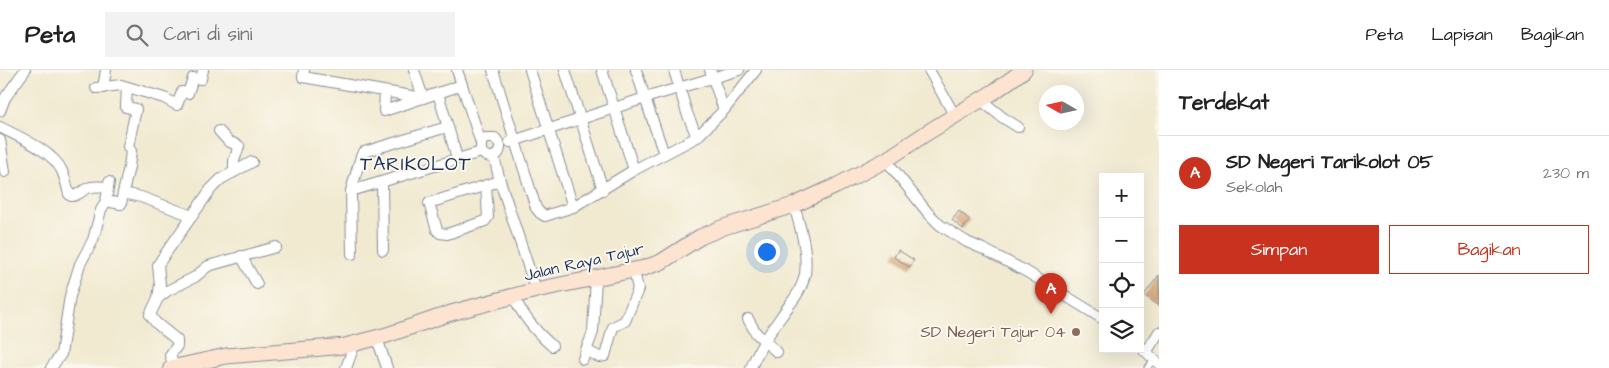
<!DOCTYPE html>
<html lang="id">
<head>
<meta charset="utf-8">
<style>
  body { margin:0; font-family:"Architects Daughter",sans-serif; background:#f2f2f2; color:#222 }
  .controls { position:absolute; right:15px; bottom:15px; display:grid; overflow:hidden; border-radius:0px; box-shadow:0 5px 20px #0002 }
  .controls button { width:45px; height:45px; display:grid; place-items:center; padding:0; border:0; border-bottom:1px solid #e0e0e0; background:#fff; color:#222; font:25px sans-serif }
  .compass { position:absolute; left:1039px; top:15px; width:45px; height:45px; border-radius:50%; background:#fff; box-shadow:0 5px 20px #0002; rotate:279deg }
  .you { position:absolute; left:766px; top:181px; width:18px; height:18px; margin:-12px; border:4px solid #fff; border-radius:50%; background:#1a73e8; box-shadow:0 0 0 8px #1a73e833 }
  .badge { display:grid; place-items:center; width:32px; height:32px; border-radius:50%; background:#c8321e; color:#fff; font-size:16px; font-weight:700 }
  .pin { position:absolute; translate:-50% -41px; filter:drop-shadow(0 1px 2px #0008) }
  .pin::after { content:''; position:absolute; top:26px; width:18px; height:15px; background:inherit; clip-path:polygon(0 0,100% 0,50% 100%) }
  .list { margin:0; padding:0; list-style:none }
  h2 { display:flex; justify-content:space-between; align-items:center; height:65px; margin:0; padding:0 20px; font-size:21px }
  h2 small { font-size:16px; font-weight:400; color:#767676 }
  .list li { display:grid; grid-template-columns:32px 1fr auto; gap:15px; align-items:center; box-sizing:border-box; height:75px; padding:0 20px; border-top:1px solid #e0e0e0 }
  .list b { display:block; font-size:19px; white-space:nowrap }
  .list p { margin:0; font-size:16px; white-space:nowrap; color:#767676 }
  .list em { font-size:16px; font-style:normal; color:#767676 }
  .actions { display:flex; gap:10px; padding:15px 20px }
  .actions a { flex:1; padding:11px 0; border:1px solid #c8321e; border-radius:0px; text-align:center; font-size:18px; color:#c8321e }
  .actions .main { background:#c8321e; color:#fff }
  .icon { flex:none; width:28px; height:28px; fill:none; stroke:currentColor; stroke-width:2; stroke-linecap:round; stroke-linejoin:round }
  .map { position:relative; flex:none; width:1159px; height:298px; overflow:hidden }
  header { display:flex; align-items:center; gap:30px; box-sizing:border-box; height:70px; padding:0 25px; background:#fff; border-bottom:1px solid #e0e0e0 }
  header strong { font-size:24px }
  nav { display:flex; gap:28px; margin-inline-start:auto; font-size:18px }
  .search { width:350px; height:45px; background:#f2f2f2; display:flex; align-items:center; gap:12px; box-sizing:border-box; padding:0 18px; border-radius:0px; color:#767676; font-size:19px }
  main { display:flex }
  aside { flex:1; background:#fff }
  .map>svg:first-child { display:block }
  .building { fill:#d5a678 }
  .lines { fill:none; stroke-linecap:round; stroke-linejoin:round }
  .service-casing { stroke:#868c98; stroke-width:7 }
  .minor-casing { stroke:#868c98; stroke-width:12 }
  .secondary-casing { stroke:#868c98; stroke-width:17 }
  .service { stroke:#fff; stroke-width:5 }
  .minor { stroke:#fff; stroke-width:10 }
  .secondary { stroke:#fde4d1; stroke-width:15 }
  .education-dot { fill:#8d6e63; stroke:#fbf7ec; stroke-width:2 }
  .labels { text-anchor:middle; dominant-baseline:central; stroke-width:4; stroke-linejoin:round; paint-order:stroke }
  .street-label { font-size:16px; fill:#1b2f5e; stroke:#fbf7ec }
  .education-label { font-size:16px; fill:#785e54; stroke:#fbf7ec; text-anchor:end }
  .quarter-label { font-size:19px; letter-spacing:1px; fill:#1b2f5e; stroke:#fbf7ec }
</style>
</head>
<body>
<header>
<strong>Peta</strong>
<div class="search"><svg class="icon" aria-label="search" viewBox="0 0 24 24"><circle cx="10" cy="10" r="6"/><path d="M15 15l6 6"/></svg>Cari di sini</div>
<nav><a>Peta</a><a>Lapisan</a><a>Bagikan</a></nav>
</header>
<main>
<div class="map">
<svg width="1159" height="298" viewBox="0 0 1159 298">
  <rect width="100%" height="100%" fill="#fbf7ec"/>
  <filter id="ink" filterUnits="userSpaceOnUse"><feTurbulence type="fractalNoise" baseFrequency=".02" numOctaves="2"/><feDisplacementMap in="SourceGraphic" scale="10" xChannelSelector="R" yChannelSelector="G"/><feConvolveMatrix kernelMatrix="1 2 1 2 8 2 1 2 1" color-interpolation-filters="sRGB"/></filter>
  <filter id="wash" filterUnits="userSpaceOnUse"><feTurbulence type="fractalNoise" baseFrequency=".0096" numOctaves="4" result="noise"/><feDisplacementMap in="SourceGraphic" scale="20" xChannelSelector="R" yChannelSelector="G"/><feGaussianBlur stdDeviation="1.12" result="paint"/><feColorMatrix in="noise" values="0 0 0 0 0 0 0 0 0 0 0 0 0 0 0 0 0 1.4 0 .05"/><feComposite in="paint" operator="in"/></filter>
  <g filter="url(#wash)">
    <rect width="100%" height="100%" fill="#f1ead1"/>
    <g id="blocks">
      <g class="building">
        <polygon points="959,141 970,150 963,159 952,150"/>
        <polygon points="898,180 914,190 909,197 894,187"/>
        <polygon points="1159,205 1159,236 1144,225"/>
      </g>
    </g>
  </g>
  <g filter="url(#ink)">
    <use href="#blocks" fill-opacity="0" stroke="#868c98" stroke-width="1"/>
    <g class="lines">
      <g class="service-casing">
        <polyline id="service" points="1147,298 1154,290"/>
      </g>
      <g class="minor-casing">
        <g id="minor">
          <path d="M 304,0 L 303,7 L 423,28 L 462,15 L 481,73 L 481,82 C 489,91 501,87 500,75 L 495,68 L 485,68 L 481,73"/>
          <polyline points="457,0 462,15"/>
          <polyline points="493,0 536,138 540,143 545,146 573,137 634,100 697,67"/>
          <polyline points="530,0 573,137"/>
          <polyline points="565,0 603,120"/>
          <polyline points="602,0 634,100"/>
          <polyline points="636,0 645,28 739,0"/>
          <polyline points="674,0 687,43 697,67 724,40 756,0"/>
          <polyline points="710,0 724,40"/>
          <polyline points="929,0 955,46"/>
          <polyline points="127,17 126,37 136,39 128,77 131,81 129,97 123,123 141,127 192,146"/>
          <polyline points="96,18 121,15 164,28 177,35 182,22 188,23 193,8 201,9 203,0"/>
          <polyline points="103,18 106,0"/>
          <polyline points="385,22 384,41 423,28 414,0"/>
          <polyline points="438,23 457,88"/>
          <polyline points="981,30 1002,47 1018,57"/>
          <polyline points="0,41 5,28 25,0"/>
          <path d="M 0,57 C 19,67 53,81 62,101 C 65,108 67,116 69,124 L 71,126 C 78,126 80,122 86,119 C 92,115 101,117 108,117"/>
          <polyline points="219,61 228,71 239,76 234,91 234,102"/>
          <polyline points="0,70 5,102"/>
          <polyline points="510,72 645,28 664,84"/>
          <polyline points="494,87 500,111 536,220"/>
          <polyline points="886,90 928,143 940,155 967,172 983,179 1027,202 1103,249"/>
          <polyline points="382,112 383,180"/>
          <polyline points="486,115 488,147 485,151 447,164 440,163 437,160 429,133 500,111"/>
          <polyline points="351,121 481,82"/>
          <polyline points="106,131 121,134 123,123"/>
          <polyline points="352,184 351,121 361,86 364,82 447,57"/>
          <polyline points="241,186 257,214"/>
          <path d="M 514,227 C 523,247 535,261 552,276"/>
          <polyline points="158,228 167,221 195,207 208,196 276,177"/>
          <polyline points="748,249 756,263 777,282"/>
          <polyline points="377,268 387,298"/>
          <polyline points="1140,276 1159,294"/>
          <polyline points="586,280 599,287 605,286 613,257 625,251 638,219 634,201"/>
          <polyline points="1147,281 1159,262"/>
          <polyline points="583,289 593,262 596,208"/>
          <polyline points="174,296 170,285 177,276 177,270 156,253 150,245 158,228 160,215 158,195 161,190 211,119 221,109 252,92"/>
          <polyline points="51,298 61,284 70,226 80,194 93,170 101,140 106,131 109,112"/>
          <polyline points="346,298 355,273"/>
          <path d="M 751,298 C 758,279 771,261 783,244 C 792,231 802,221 805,204 C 808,180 800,157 794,135"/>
        </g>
      </g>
      <g class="secondary-casing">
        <polyline id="secondary" points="171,298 226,286 345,276 387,265 451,243 536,220 644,198 661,192 700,167 724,157 794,135 836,116 886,90 925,64 995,21 1024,0"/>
      </g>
      <use href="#service" class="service"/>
      <use href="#minor" class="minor"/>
      <use href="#secondary" class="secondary"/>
    </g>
  </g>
  <circle class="education-dot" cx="1076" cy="262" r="5"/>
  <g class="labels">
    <g class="street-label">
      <text transform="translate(584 192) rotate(-13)">Jalan Raya Tajur</text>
    </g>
    <g class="education-label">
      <text x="1066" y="262">SD Negeri Tajur 04</text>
    </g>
    <g class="quarter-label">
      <text x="416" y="94">TARIKOLOT</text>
    </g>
  </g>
</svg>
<div class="controls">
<button>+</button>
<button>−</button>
<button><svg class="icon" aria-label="locate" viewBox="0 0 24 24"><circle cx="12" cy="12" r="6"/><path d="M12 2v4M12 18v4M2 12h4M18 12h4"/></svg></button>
<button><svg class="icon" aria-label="layers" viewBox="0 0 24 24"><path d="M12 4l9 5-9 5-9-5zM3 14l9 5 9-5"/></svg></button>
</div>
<svg class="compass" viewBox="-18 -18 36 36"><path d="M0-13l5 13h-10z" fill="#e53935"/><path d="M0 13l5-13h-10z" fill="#767676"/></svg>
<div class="you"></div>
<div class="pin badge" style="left:1051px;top:244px">A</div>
</div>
<aside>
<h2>Terdekat<small></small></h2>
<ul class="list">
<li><span class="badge">A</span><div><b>SD Negeri Tarikolot 05</b><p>Sekolah</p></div><em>230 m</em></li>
</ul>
<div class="actions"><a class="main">Simpan</a><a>Bagikan</a></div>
</aside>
</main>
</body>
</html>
